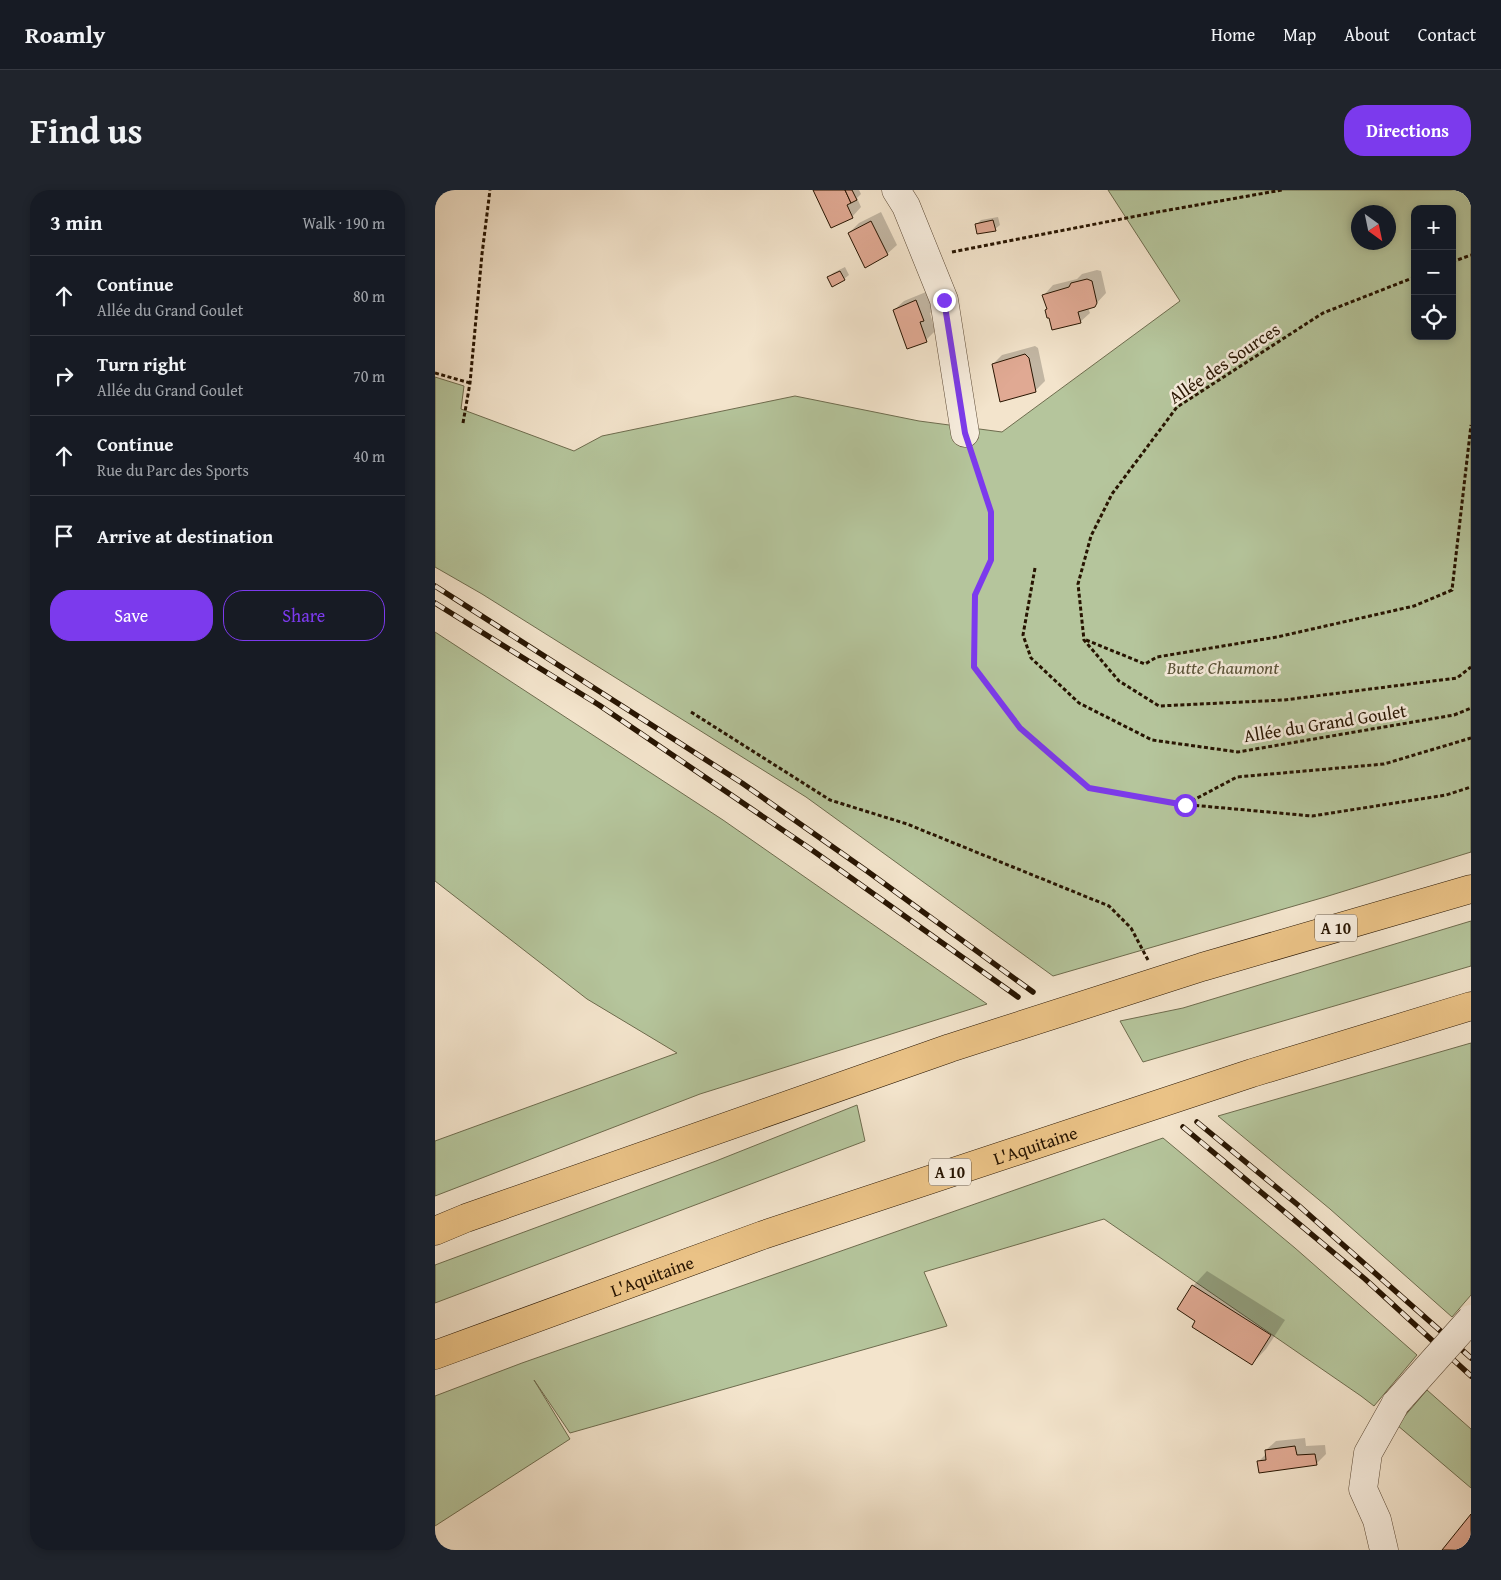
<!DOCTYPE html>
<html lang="en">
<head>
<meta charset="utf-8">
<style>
  body { margin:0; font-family:"Gentium Book Plus",serif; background:#20242c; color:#f1f3f6 }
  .controls { position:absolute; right:15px; top:15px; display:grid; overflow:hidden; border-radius:10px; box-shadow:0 2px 8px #0003 }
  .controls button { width:45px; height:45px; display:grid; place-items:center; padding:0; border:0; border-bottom:1px solid #363941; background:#171b24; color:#f1f3f6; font:25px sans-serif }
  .compass { position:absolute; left:916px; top:15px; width:45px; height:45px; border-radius:50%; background:#171b24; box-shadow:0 2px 8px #0003; rotate:147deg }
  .stop { position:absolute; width:15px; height:15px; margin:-11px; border:4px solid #7c3aed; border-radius:50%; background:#fff }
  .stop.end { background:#7c3aed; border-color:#fff; box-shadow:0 1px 5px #0008 }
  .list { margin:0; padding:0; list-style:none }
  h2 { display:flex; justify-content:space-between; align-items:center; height:65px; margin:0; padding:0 20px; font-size:21px }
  h2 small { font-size:16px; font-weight:400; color:#9ea1a6 }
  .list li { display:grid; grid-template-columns:32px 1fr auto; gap:15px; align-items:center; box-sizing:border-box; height:80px; padding:0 20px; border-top:1px solid #363941 }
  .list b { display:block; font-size:19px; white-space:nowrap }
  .list p { margin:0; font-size:16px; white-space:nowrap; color:#9ea1a6 }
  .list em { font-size:16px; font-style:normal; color:#9ea1a6 }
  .actions { display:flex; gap:10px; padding:15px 20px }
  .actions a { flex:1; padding:11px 0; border:1px solid #7c3aed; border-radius:20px; text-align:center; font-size:18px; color:#7c3aed }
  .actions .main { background:#7c3aed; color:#fff }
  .icon { flex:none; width:28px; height:28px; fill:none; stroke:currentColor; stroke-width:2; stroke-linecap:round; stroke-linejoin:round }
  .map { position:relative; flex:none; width:1036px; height:1360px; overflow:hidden; border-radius:20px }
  header { display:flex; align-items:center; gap:30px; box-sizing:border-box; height:70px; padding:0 25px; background:#171b24; border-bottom:1px solid #363941 }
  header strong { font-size:24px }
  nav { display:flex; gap:28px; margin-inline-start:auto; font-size:18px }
  .intro { display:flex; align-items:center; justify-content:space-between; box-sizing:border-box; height:120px; padding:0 30px }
  h1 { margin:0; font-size:35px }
  .button { padding:12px 22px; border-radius:20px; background:#7c3aed; color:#fff; font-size:18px; font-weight:700 }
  main { display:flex; gap:30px; padding:0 30px }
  aside { flex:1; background:#171b24; border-radius:20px; box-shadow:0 2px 8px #0003 }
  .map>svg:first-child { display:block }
  .green { fill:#b5c59c; stroke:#6e6c4e; fill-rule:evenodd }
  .shadow { fill:#0003 }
  .building { fill:#e0a993; stroke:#271401 }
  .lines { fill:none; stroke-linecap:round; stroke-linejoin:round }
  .minor-casing { stroke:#5a4834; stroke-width:29 }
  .highway-casing { stroke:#271401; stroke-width:29 }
  .path { stroke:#271401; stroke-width:3; stroke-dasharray:4 2.5; stroke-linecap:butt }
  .minor { stroke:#f7edde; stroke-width:28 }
  .highway { stroke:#eac286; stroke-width:28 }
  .rail-casing { stroke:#271401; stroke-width:5.5 }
  .rail { stroke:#f7edde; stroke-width:4; stroke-dasharray:11; stroke-linecap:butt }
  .minor-bridge-casing { stroke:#5a4834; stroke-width:29; stroke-linecap:butt }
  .minor-bridge { stroke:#f7edde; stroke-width:28 }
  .route { stroke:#7c3aed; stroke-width:6 }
  .labels { text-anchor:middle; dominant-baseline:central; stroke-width:5; stroke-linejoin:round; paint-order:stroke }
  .shield { fill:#f7edde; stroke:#655543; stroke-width:1 }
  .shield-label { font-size:16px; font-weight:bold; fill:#271401 }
  .street-label { font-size:18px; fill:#271401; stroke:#f7edde }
  .park-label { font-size:18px; font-style:italic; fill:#595237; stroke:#f7edde }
</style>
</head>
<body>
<header>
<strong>Roamly</strong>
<nav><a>Home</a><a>Map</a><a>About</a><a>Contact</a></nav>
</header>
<div class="intro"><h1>Find us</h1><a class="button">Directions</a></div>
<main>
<aside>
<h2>3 min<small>Walk · 190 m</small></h2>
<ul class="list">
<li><svg class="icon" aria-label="ahead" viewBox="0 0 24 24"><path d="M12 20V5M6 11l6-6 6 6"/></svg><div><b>Continue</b><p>Allée du Grand Goulet</p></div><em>80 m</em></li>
<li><svg class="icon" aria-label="right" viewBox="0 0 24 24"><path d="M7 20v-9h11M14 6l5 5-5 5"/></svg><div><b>Turn right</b><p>Allée du Grand Goulet</p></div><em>70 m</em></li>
<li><svg class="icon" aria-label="ahead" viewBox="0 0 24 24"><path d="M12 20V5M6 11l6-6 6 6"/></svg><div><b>Continue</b><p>Rue du Parc des Sports</p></div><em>40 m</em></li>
<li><svg class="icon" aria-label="arrive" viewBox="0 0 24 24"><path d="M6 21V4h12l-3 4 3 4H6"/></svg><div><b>Arrive at destination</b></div></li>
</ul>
<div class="actions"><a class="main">Save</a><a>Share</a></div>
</aside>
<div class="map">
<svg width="1036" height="1360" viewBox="0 0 1036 1360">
  <rect width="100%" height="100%" fill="#f3e4cc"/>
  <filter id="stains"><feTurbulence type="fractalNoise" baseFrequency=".004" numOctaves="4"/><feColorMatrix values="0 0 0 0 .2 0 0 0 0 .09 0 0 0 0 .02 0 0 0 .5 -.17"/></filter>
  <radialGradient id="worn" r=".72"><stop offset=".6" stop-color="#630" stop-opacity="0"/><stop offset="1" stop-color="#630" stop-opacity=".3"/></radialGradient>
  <g class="green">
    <path d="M 673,0 L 1036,0 L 1036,662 L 890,707 L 618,786 L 371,607 L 47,404 L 0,377 L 0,187 L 29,196 L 26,219 L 139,261 L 167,246 L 360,206 L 484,231 L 567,242 L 745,111 ZM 980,19 L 1017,19 L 1017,146 L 980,146 ZM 924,22 L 954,22 L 954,52 L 924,52 Z"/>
    <polygon points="0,442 288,630 552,814 265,904 0,1006 0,951 242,863 152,809 0,691"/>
    <polygon points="1036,731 1036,776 708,872 685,831 748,818"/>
    <polygon points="1036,853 1036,1105 1017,1127 895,1019 783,926"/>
    <polygon points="422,915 430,951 0,1113 0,1075 281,971"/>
    <polygon points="728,948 860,1058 982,1165 939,1216 926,1206 669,1029 489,1082 512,1136 135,1243 99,1190 135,1249 0,1336 0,1206 87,1173"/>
    <polygon points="992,1200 1036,1239 1036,1298 962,1235"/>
  </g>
  <g class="shadow">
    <polygon points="379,0 424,0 426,4 422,8 426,17 417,27"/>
    <polygon points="446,22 462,55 452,64 414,43 424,33"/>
    <polygon points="563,27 565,35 560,39 542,34 546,30"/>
    <polygon points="410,77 414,85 409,89 394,87 398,83"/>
    <polygon points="662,80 666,81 671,103 659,116 653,118 655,123 645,132 613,119 609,105 618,95 642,89 647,84"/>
    <polygon points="491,102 498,121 495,123 500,141 491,150 459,120 469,111"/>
    <polygon points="600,156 603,158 610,191 600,201 558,174 567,165"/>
    <polygon points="772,1081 850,1130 831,1159 817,1174 762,1130 758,1096"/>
    <polygon points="870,1248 871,1256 890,1255 891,1264 881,1274 823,1272 832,1263 831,1260 841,1251"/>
  </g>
  <g class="building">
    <polygon points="378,0 410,0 416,13 412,15 418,28 396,38"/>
    <polygon points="410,0 417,0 422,10 416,13"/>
    <polygon points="558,30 561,41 542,44 540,34"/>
    <polygon points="436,31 453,65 430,78 413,43"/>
    <polygon points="405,81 410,90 397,97 392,87"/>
    <polygon points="652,89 657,91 662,113 660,117 643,122 646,133 617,140 614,128 612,128 610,120 612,119 607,105 634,97 636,93"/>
    <polygon points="481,110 489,131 485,132 492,152 472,159 458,120"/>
    <polygon points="590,164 594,168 601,202 565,212 557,174"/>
    <polygon points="757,1095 836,1145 817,1175 757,1137 760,1131 742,1119"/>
    <polygon points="860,1256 862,1265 880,1264 882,1275 824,1283 822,1271 831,1270 830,1260"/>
    <polygon points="1036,1324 1036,1360 1007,1360"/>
  </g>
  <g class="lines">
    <g class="minor-casing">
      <g id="minor">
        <polyline points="461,0 471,16 509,110 530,243"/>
        <polyline points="949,1360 942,1330 928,1299 933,1263 961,1213"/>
      </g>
    </g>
    <g class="highway-casing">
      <g id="highway">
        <polyline points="0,1041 31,1028 515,858 767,777 1036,699"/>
        <path id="s1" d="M 0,1165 L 328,1045 L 817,883 L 1036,816"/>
      </g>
    </g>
    <g class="path">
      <polyline points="517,62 717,23 847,0"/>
      <polyline points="1017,72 1036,65"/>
      <polyline points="980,87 888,123 742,217 677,304 656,346 643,394 649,450 684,491 724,516 849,510 1022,488 1036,477"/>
      <polyline points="0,183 35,193"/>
      <polyline points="28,233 35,193 47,64 55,0"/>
      <polyline points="538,265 556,322 556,370 540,405 539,477 585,539 654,598 734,613 877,626 1011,605 1036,597"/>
      <polyline points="600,378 588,445 596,468 644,513 717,550 803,562 1019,525 1036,518"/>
      <polyline points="651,450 710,474 722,467 842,447 979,416 1017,400 1036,235"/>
      <polyline points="256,522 395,610 472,634 674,716 696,738 713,770"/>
      <polyline points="751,614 802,587 949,574 1036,548"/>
    </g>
    <use href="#minor" class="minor"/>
    <use href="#highway" class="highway"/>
    <g class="rail-casing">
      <g id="rail">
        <polyline points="0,396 307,593 432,681 598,802"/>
        <polyline points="0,413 164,515 377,660 583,807"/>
        <polyline points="762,932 863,1015 1036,1168"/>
        <polyline points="748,937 930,1089 1036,1186"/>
      </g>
    </g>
    <use href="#rail" class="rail"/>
    <g class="minor-bridge-casing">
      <polyline id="minor-bridge" points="961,1213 1036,1129"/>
    </g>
    <use href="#minor-bridge" class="minor-bridge"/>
  </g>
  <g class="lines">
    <polyline class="route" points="509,110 530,243 556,322 556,370 540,405 539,477 585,538 654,598 750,615"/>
  </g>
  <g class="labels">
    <g class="shield">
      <rect x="880" y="724.5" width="42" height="27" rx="4"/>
      <rect x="494" y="968.5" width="42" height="27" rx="4"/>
    </g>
    <g class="shield-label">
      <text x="901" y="738">A 10</text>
      <text x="515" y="982">A 10</text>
    </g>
    <g class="street-label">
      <text transform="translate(789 173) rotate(-34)">Allée des Sources</text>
      <text transform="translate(890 533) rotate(-9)">Allée du Grand Goulet</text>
      <text stroke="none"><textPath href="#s1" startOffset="636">L'Aquitaine</textPath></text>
      <text stroke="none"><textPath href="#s1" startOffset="231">L'Aquitaine</textPath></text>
    </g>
    <g class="park-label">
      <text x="788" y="477">Butte Chaumont</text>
    </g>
  </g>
  <rect width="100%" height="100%" filter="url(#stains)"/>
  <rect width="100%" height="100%" fill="url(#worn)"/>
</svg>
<div class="controls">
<button>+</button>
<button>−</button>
<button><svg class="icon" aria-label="locate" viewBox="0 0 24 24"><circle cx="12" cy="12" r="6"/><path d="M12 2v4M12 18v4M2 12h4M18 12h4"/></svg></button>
</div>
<svg class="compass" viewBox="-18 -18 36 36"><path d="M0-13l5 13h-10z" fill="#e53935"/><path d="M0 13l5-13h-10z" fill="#9ea1a6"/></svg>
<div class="stop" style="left:750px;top:615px"></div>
<div class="stop end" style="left:509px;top:110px"></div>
</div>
</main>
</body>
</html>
